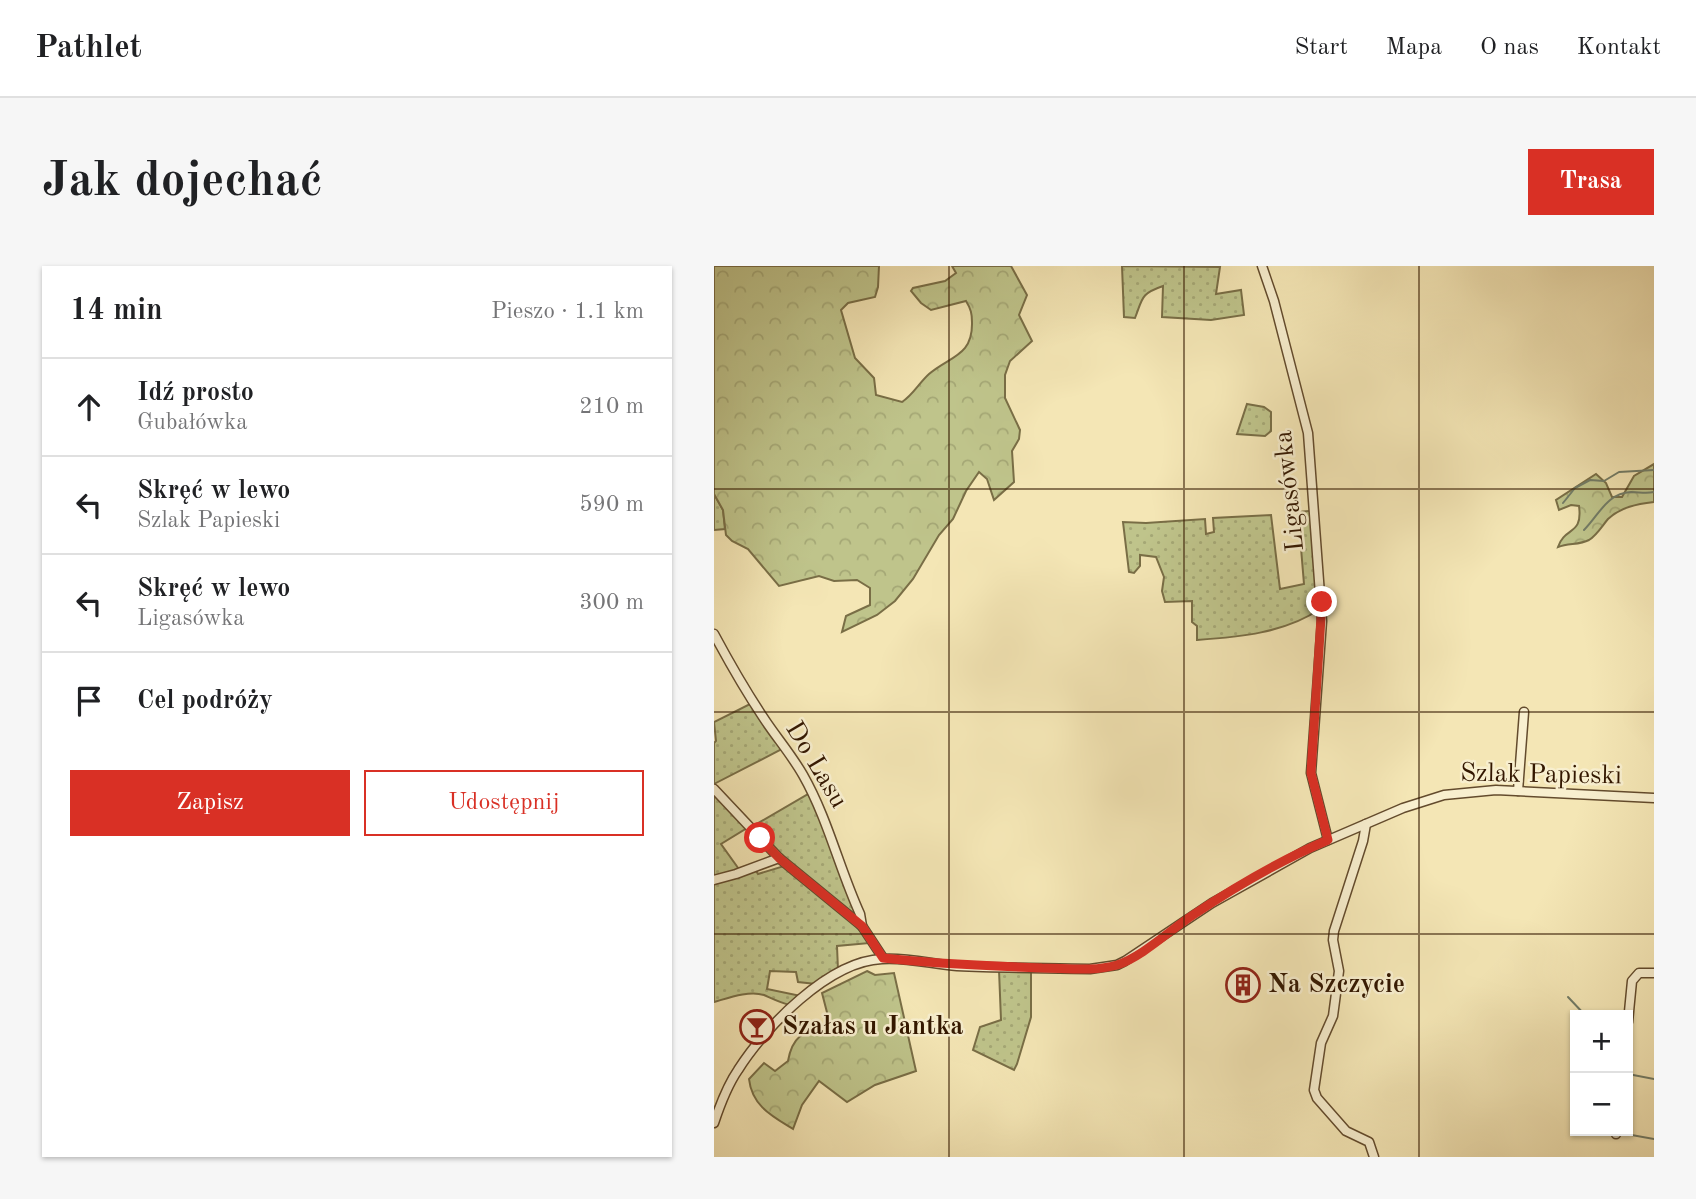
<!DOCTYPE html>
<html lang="pl">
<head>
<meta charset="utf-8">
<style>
  body { margin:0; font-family:"Old Standard TT",serif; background:#f6f6f6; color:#202124 }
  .controls { position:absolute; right:21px; bottom:21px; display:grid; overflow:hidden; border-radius:0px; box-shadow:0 2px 5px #0004 }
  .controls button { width:63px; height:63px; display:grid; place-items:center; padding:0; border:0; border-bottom:2px solid #e0e0e0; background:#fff; color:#202124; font:35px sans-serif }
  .stop { position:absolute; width:21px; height:21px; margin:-16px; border:5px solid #d93025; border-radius:50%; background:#fff }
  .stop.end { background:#d93025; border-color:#fff; box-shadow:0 2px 7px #0008 }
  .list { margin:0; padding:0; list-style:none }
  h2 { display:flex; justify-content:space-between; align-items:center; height:91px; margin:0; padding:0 28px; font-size:30px }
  h2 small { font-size:23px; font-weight:400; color:#757577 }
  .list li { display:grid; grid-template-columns:46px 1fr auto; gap:21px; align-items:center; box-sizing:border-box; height:98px; padding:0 28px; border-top:2px solid #e0e0e0 }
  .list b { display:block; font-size:26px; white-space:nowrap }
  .list p { margin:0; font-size:23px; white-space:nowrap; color:#757577 }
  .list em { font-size:23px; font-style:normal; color:#757577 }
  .actions { display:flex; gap:14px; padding:21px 28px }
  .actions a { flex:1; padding:16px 0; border:2px solid #d93025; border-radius:0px; text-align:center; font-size:24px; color:#d93025 }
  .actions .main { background:#d93025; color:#fff }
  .icon { flex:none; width:38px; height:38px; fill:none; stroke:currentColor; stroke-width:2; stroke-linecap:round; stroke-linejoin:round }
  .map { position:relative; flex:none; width:940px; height:891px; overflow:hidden; border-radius:0px }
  header { display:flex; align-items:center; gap:42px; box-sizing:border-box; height:98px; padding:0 35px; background:#fff; border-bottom:2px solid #e0e0e0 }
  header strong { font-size:33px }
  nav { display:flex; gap:38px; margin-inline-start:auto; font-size:24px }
  .intro { display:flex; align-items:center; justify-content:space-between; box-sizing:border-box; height:168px; padding:0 42px }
  h1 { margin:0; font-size:49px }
  .button { padding:18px 32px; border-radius:0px; background:#d93025; color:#fff; font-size:24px; font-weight:700 }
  main { display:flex; gap:42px; padding:0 42px }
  aside { flex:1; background:#fff; border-radius:0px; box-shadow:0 2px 5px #0004 }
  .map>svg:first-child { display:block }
  .grass { fill:url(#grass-dots); stroke:#796e46; stroke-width:2 }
  .forest { fill:url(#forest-crowns); stroke:#796e46; stroke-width:2 }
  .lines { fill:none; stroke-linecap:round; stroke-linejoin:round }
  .stream { stroke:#727c67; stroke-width:2 }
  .minor-casing { stroke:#634b2d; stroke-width:11 }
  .minor { stroke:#f8efcf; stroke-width:8 }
  .route { stroke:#d93025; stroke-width:9 }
  .grid { fill:none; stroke:#331700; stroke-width:2; stroke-opacity:0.55 }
  .labels { text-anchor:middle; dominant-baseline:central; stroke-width:5; stroke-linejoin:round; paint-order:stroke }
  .street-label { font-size:26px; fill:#331700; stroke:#f8efcf }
  .poi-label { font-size:26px; font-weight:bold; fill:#331700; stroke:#f8efcf; text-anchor:start }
</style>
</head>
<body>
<header>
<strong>Pathlet</strong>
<nav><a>Start</a><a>Mapa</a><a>O nas</a><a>Kontakt</a></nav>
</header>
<div class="intro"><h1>Jak dojechać</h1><a class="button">Trasa</a></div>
<main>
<aside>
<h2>14 min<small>Pieszo · 1.1 km</small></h2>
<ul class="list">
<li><svg class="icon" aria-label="ahead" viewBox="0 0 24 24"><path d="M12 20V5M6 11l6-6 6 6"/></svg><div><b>Idź prosto</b><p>Gubałówka</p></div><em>210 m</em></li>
<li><svg class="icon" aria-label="left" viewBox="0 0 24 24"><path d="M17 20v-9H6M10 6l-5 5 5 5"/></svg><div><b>Skręć w lewo</b><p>Szlak Papieski</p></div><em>590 m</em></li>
<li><svg class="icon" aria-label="left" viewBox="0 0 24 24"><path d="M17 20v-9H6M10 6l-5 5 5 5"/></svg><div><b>Skręć w lewo</b><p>Ligasówka</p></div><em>300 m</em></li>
<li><svg class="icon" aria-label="arrive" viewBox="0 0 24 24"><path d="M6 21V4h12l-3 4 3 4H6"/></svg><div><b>Cel podróży</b></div></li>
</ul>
<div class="actions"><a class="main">Zapisz</a><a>Udostępnij</a></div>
</aside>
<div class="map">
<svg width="940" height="891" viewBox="0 0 940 891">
  <defs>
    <pattern id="grass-dots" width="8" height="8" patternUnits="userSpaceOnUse" patternTransform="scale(1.75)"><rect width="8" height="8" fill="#bfc48b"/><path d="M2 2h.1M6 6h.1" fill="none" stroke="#a5a876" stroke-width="1.8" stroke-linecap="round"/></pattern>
    <pattern id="forest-crowns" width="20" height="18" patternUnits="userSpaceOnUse" patternTransform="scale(1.75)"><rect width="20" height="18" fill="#bfc48b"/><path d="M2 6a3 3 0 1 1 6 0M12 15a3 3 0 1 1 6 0" fill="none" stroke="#a5a876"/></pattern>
  </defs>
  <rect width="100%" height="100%" fill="#f4e6b5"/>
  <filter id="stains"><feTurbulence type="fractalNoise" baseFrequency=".00286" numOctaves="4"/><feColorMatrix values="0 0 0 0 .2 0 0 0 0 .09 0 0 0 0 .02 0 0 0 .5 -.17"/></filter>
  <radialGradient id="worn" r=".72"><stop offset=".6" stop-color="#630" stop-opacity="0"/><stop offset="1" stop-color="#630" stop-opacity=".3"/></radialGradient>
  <g class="grass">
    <path d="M 408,0 L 506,1 L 502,28 L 527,24 L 530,49 L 497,54 L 448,51 L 449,20 C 426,28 429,32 421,52 L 410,51 Z"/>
    <polygon points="533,138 550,141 557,146 557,165 551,170 523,168"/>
    <polygon points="0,228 9,244 11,263 0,264"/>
    <path d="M 595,245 L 598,245 L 606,343 C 571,367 525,371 483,374 L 483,360 L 478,356 L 478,335 L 451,336 L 448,325 L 450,311 L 442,291 L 426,289 L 426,300 L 420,307 L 415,306 L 409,256 L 432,257 L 491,253 L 492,268 L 500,266 L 499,252 L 557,249 L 566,323 L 590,318 L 584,246 Z"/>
    <polygon points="38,437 70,482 0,518 0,477 2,475 0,456"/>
    <polygon points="0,527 33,562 7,578 27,606 0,612"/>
    <polygon points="96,527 110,553 143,652 69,591 39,560"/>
    <path d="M 70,600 L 139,656 L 156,677 L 123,680 L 124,704 L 102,718 L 84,716 L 82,706 L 56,705 L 53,723 L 87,730 L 76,739 C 67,737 59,733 50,729 C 35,724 14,732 0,736 L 0,616 L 41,603 L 44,608 Z"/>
    <polygon points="285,704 317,704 317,751 303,798 300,804 259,784 266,761 287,754"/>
  </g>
  <g class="forest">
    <path d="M 0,0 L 165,0 L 164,21 L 161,31 L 134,37 L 127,44 L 141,92 L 160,112 L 162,129 L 188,136 C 199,129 205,117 215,108 C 236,90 259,90 258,56 C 258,48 257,43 252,35 L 217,44 L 207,37 L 197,25 L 199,22 L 231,15 L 242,7 L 238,0 L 297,0 L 313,29 L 305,49 L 318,75 L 296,95 L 291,109 L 291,132 L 306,164 L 305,173 L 298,185 L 300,216 L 280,234 L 273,213 L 265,206 L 252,225 L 239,253 L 225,269 L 199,313 L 181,335 L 163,349 L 128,366 L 132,350 L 156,339 L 156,322 L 143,314 L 120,315 L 105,310 L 65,320 L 34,283 L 18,275 L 12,269 L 9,244 L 0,228 Z"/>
    <path d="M 940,198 L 940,236 C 923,238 907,241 894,253 C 888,260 883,269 875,274 C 865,279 855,277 844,281 C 851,260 869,270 865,240 L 857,239 L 845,244 L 842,234 L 882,208 L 892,217 L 898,231 L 908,231 L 920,210 Z"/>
    <path d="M 153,705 L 161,709 L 180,707 L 202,805 L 161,819 L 133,836 L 105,815 L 88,839 L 79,863 C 58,850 38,840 35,813 L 50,797 L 61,805 L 74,795 C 79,767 92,766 116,758 L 108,727 Z"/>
  </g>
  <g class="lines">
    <g class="stream">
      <polyline points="849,237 861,222 876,214 890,215 905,206 940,204"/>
      <path d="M 870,264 C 885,249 893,227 917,226 C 925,226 932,228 940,226"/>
      <polyline points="854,731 871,749"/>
      <polyline points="914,808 940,813"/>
      <polyline points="912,868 940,873"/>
    </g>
    <g class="minor-casing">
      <g id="minor">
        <polyline points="548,0 560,35 594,167 608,355 597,507 614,574"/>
        <path d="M 0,368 C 15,396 31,424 49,451 C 62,471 77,488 89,509 C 114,553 125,602 146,648 L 148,660"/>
        <polyline points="0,523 65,592 148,660 169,692"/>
        <polyline points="804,525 810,446"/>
        <polyline points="652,558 649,575 620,665 619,674 625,705 619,750 607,777 600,824 603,832 632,865 655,876 660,891"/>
        <polyline points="0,614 22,608 65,592"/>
        <polyline points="914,756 918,715 925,707 940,707"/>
        <path d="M 0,857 C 6,839 13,820 24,804 C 51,761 115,695 168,693 C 192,691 218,698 243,700 C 287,702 332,702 376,703 L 403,699 L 411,695 L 498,637 L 596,582 L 689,542 L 730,529 L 782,524 L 940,532"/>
        <polyline points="902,865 902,868"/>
      </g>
    </g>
    <use href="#minor" class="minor"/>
  </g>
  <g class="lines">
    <path class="route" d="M 46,572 L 65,592 L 148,660 L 169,692 C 222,698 275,700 328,702 C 352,702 379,706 403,699 C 428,691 456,664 479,649 C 521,621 567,594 614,574 L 597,507 L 608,336"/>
  </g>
  <path class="grid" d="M 235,0 L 235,891M 470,0 L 470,891M 705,0 L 705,891M 0,223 L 940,223M 0,446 L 940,446M 0,668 L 940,668"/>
  <defs>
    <g id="building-ring" transform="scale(1.75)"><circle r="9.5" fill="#f8efcf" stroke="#8f2418" stroke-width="1.5"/><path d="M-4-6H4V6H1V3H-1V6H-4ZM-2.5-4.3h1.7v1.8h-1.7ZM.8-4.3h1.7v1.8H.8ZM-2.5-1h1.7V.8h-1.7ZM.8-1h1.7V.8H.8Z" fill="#8f2418"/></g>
    <g id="bar-ring" transform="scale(1.75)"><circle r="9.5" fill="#f8efcf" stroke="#8f2418" stroke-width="1.5"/><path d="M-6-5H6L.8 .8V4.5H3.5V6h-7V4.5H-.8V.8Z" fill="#8f2418"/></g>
  </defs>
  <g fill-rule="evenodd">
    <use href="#building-ring" x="529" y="719"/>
    <use href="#bar-ring" x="43" y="761"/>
  </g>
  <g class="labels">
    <g class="street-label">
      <text transform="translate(576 225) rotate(-96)">Ligasówka</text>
      <text transform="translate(102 499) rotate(59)">Do Lasu</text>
      <text transform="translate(827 509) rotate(1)">Szlak Papieski</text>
    </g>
    <g class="poi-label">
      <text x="554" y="719">Na Szczycie</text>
      <text x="68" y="761">Szałas u Jantka</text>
    </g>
  </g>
  <rect width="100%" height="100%" filter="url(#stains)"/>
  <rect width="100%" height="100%" fill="url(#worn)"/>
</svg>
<div class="controls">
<button>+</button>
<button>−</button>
</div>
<div class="stop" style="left:46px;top:572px"></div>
<div class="stop end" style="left:608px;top:336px"></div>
</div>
</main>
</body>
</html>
